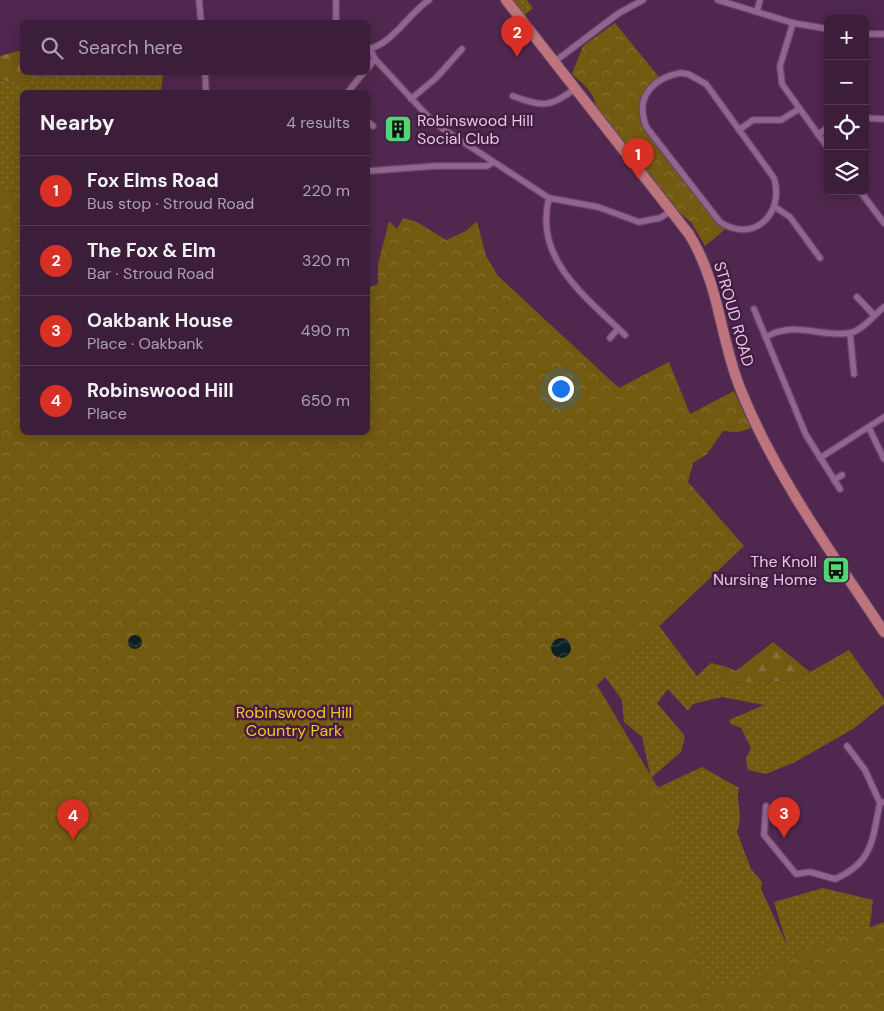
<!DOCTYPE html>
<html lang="en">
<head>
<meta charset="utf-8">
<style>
  body { margin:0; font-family:"DM Sans",sans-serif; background:#432642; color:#f1f3f6 }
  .controls { position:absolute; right:15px; top:15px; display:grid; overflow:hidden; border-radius:8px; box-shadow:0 2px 12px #0003 }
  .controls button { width:45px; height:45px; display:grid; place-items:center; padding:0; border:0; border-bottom:1px solid #553b54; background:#3c1d3a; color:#f1f3f6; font:25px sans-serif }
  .you { position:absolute; left:560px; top:388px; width:18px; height:18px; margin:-12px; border:4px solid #fff; border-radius:50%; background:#1a73e8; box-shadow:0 0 0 8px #1a73e833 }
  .badge { display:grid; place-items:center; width:32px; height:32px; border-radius:50%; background:#d93025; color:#fff; font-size:16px; font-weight:700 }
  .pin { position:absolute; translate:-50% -41px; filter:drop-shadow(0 1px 2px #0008) }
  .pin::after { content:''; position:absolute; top:26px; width:18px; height:15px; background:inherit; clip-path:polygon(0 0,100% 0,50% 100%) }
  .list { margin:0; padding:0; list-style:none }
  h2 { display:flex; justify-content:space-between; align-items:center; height:65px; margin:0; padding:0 20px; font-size:21px }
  h2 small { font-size:16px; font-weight:400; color:#aca2af }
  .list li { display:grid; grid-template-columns:32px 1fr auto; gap:15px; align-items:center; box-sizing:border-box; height:70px; padding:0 20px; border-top:1px solid #553b54 }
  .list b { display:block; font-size:19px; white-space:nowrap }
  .list p { margin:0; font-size:16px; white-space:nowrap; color:#aca2af }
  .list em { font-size:16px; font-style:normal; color:#aca2af }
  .icon { flex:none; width:28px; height:28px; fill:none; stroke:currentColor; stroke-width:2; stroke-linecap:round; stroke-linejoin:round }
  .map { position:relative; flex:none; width:884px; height:1011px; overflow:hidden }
  .search { position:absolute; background:#3c1d3a; box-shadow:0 2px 12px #0003; left:20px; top:20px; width:350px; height:55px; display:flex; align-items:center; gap:12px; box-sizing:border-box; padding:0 18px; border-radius:8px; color:#aca2af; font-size:19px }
  .panel { position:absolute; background:#3c1d3a; box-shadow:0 2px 12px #0003; left:20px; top:90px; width:350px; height:345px; border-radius:8px }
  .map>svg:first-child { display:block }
  .grass { fill:url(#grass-dots) }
  .forest { fill:url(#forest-firs) }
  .park { fill:url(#park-crowns) }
  .water { fill:url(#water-waves) }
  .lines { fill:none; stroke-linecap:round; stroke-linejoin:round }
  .street-casing { stroke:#694467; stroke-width:8 }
  .primary-casing { stroke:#694467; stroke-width:12 }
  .street { stroke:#92648f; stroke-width:5.5 }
  .primary { stroke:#bd747c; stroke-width:10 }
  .labels { text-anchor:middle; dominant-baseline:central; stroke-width:5; stroke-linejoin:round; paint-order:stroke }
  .poi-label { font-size:16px; fill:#e2c8df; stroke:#451c43; text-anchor:start }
  .street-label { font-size:16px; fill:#e2c8df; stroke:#451c43 }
  .park-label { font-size:16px; fill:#f7c51f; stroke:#451c43 }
</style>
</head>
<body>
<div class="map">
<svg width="884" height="1011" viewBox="0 0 884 1011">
  <defs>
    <pattern id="grass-dots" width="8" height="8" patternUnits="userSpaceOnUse" patternTransform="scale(1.25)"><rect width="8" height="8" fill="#725a11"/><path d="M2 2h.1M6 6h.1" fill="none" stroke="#867033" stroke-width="1.8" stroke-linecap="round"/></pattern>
    <pattern id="forest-firs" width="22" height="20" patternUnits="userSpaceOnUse" patternTransform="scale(1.25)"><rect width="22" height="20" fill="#725a11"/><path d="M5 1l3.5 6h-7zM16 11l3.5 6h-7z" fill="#867033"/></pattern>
    <pattern id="park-crowns" width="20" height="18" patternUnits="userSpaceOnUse" patternTransform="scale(1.25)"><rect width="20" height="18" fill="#725a11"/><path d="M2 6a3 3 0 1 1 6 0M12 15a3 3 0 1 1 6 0" fill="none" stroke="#867033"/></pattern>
    <pattern id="water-waves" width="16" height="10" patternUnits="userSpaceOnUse" patternTransform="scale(1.25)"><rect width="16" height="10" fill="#0d2125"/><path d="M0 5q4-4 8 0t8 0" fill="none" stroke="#304044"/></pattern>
  </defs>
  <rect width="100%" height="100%" fill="#50274e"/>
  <g class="grass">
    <polygon points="506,0 527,0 533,8 521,18"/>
    <polygon points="69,72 163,73 161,92 22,92 22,191 0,190 0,80 21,83 42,76 53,77"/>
    <polygon points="659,626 697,676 711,663 727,667 721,671 728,683 788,681 810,672 849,650 884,699 884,704 853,729 795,762 766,774 748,770 746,759 751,748 741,728 731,724 729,720 764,705 722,697 693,704 688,711 668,689 657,703 685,736 681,752 651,778 642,737 624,722 622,700 598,667 610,631"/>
    <path d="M 702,767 L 739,788 C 735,804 744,812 737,832 L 751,869 L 762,882 L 761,889 L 787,945 L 774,902 L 823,888 L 873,900 L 866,958 L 704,998 L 642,795 Z"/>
  </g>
  <g class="forest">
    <polygon points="22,50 22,72 69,73 53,77 42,76 21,83 0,80 0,56"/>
    <polygon points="773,642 810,672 788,681 728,683 721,671 727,667 736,671"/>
  </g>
  <g class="park">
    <path d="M 615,23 L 658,76 L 644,101 L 644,120 L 712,214 L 728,227 L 705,246 L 691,222 L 679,212 L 596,106 C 594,92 582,83 572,74 L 583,46 Z"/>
    <polygon points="0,190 22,191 22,432 368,432 368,288 378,284 378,264 389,221 397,229 403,218 417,222 446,240 466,231 477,221 486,256 498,276 619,388 669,362 690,414 734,391 751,428 739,432 723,431 707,454 693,463 688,482 744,546 597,685 664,798 706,989 740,983 774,964 884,922 884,1011 0,1011"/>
  </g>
  <g class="water">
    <circle cx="135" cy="642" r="7"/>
    <circle cx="561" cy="648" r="10"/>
  </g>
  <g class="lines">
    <g class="street-casing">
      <g id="street">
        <polyline points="199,0 201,22"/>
        <polyline points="718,0 793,23 828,29"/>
        <polyline points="757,11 760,0"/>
        <polyline points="336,22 336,0"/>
        <polyline points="793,23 780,66 782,84 828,148"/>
        <polyline points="865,34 884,34"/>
        <path d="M 368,49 C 393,44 408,14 429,0"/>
        <polyline points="370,49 375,59 434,123 549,198 598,207 639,222 660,218 671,211"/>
        <polyline points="554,62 619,13 643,0"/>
        <polyline points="368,68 375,59"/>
        <polyline points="205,72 206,92"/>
        <path d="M 680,73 L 688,74 L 706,84 L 774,178 C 785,214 753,244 720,222 L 647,128 C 634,99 651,79 680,73 Z"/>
        <polyline points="348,92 364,72"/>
        <path d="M 513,96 C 542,107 550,108 576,88"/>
        <polyline points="411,99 436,78 462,49"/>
        <polyline points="865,118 884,119"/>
        <polyline points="368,122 373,126"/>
        <polyline points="739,130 753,120 781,120 799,109"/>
        <polyline points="818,135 828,127"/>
        <polyline points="368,171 436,166 487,166 492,163"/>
        <polyline points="860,191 884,223"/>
        <path d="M 549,198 C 533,259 587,298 625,335"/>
        <polyline points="775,207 790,217 820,258"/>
        <polyline points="857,297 874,315"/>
        <polyline points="754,309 806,435 840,489"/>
        <polyline points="850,333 854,374"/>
        <path d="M 766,337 C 795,320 822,338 850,333 C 863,330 874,315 884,307"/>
        <polyline points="610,338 618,329"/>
        <polyline points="869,428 884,459"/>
        <polyline points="820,458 884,417"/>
        <polyline points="834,480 842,475"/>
        <polyline points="847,746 865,770 880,803"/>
        <path d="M 766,806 L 764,835 L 796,874 L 810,872 L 835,879 C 874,862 872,839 880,803 L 884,802"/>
      </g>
    </g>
    <g class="primary-casing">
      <path id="primary" d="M 506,0 L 689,234 C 720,285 719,335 740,388 C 775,476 832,553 884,632"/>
    </g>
    <use href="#street" class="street"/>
    <use href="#primary" class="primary"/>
  </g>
  <defs>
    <g id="building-square" transform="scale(1.4375)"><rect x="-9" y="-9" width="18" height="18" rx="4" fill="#50d674" stroke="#451c43"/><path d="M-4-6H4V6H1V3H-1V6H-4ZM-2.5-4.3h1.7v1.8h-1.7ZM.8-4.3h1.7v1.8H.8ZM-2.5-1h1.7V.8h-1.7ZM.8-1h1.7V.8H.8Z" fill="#111"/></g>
    <g id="bus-square" transform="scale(1.4375)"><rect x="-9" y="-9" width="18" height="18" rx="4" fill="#50d674" stroke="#451c43"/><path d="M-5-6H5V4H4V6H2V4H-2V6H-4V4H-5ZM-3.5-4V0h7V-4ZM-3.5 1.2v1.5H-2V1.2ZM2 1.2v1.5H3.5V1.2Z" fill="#111"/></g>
  </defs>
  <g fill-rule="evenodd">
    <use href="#building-square" x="398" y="129"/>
    <use href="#bus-square" x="836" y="570"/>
  </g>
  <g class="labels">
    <g class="poi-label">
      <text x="417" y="120">Robinswood Hill<tspan x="417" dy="18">Social Club</tspan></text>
      <text x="817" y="561" text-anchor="end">The Knoll<tspan x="817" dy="18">Nursing Home</tspan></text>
    </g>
    <g class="street-label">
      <text transform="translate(734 314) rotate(74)">STROUD ROAD</text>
    </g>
    <g class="park-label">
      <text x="294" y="712">Robinswood Hill<tspan x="294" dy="18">Country Park</tspan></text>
    </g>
  </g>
</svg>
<div class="controls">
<button>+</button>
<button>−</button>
<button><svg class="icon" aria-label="locate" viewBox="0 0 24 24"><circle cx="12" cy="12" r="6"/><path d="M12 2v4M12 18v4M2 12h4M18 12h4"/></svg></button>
<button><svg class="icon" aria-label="layers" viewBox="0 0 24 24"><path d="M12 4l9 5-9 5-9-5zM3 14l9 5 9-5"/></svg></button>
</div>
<div class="you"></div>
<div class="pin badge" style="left:638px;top:179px">1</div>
<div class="pin badge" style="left:517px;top:57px">2</div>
<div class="pin badge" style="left:784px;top:838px">3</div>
<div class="pin badge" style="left:73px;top:840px">4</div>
<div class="search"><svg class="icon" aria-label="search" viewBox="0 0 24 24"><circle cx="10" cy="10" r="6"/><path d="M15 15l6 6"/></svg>Search here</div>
<section class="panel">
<h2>Nearby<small>4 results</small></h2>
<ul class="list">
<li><span class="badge">1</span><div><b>Fox Elms Road</b><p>Bus stop · Stroud Road</p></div><em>220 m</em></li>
<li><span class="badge">2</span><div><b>The Fox &amp; Elm</b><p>Bar · Stroud Road</p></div><em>320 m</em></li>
<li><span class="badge">3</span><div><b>Oakbank House</b><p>Place · Oakbank</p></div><em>490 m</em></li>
<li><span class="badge">4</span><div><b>Robinswood Hill</b><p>Place</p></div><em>650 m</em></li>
</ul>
</section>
</div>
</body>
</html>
